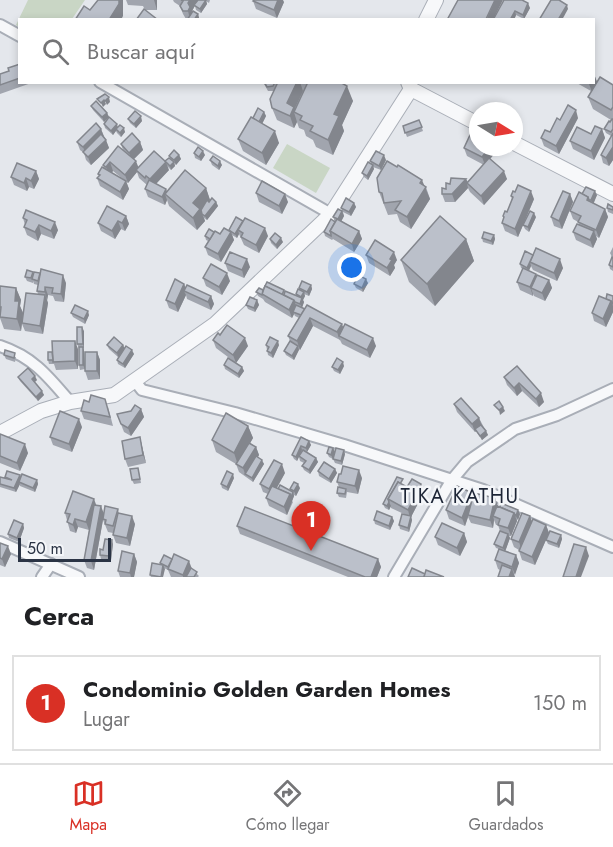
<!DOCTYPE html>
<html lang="es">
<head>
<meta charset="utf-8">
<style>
  body { margin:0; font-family:Jost,sans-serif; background:#f2f2f2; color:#202124 }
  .compass { position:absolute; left:469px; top:102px; width:54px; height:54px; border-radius:50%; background:#fff; box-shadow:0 3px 9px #0003; rotate:101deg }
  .scale { position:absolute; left:18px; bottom:15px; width:93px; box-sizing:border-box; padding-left:6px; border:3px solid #2b3445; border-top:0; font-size:16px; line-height:21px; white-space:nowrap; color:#2b3445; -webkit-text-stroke:4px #f4f6f9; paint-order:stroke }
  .you { position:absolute; left:352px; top:268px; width:21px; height:21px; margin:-15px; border:4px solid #fff; border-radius:50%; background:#1a73e8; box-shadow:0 0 0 9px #1a73e833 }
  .badge { display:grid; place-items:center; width:39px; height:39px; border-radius:50%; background:#d93025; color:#fff; font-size:20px; font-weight:700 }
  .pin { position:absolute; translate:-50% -50px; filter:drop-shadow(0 2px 3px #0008) }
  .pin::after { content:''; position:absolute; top:32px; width:21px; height:18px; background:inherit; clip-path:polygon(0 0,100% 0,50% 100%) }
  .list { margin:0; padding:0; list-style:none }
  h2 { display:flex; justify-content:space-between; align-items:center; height:78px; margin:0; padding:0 24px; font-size:26px }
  h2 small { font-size:20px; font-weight:400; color:#757577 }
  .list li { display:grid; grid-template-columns:39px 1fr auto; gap:18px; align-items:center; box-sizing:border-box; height:96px; margin:0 12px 12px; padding:0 12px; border:2px solid #e0e0e0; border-radius:0px }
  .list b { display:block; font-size:22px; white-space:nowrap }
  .list p { margin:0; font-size:20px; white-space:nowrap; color:#757577 }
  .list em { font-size:20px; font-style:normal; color:#757577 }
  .icon { flex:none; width:33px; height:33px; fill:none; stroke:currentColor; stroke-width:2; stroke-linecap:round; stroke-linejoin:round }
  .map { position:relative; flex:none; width:613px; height:577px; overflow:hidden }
  .search { position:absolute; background:#fff; box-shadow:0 3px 9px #0003; left:18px; right:18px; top:18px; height:66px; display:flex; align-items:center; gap:15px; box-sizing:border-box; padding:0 21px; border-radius:0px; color:#757577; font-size:22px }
  .sheet { height:186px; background:#fff }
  nav { display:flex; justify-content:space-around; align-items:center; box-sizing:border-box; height:84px; border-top:2px solid #e0e0e0; background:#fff; font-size:16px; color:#757577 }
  nav a { display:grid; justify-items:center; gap:3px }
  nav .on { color:#d93025 }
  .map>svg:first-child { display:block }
  .green { fill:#c9d6c5 }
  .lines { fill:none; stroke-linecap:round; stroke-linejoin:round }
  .minor-casing { stroke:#a9aeb7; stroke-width:14 }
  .tertiary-casing { stroke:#a9aeb7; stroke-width:16 }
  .minor { stroke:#f7f8fa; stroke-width:10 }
  .tertiary { stroke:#f7f8fa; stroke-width:14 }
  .wall { fill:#a1a5ae }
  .shaded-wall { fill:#83868d }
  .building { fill:#bbc0ca; stroke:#83868d; stroke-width:1.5 }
  .labels { text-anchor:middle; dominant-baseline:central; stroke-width:5; stroke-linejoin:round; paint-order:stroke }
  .neighbourhood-label { font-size:20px; letter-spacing:1.5px; fill:#1d2536; stroke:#f4f6f9 }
</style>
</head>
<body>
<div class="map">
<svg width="613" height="577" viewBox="0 0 613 577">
  <rect width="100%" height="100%" fill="#e4e7ec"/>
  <g class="green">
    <polygon points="28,0 85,0 72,19 20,20 19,27 16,25"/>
    <polygon points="287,144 330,168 316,193 273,168"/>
  </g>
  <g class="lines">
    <g class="minor-casing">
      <g id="minor">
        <polyline points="0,25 20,36"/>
        <polyline points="100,82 331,214"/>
        <path d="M 0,346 C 33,357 48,376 70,402"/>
        <polyline points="135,381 142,390 235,413 344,445 483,490 613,547"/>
        <polyline points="0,542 79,577"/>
        <polyline points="42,577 51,564"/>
        <polyline points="394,577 451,481 467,462 515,429 557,415 613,389"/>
      </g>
    </g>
    <g class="tertiary-casing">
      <g id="tertiary">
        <polyline points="426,20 436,0"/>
        <polyline points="408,82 411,89 478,124"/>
        <polyline points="514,143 613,194"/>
        <polyline points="0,433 41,411 70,402 114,395 215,324 331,214 411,89"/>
      </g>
    </g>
    <use href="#minor" class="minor"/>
    <use href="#tertiary" class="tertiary"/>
  </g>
  <g class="wall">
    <polygon points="126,0 157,0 157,10 145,10 143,6 128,5"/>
    <polygon points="173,0 210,0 209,3 206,1 207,4 201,13 196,10 195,6 192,11 198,14 199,18 187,19 186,19 183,14 180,6 174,2"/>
    <polygon points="504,0 530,8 524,19 516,15 514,20 493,20"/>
    <polygon points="253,1 284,2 277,18 256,9"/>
    <polygon points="20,64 20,82 34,82 0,94 0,74 9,71"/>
    <polygon points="594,74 597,82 613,85 613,160 609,166 603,163 601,155 611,136 606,133 604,129 611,120 593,109 588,97 591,91 575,82 594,82"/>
    <polygon points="263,82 277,82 277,84 278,82 340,82 353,101 342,125 344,131 333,155 316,147 313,140 306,136 304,130 299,128 297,122 294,128 277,120 272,108 274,91 268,91"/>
    <polygon points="91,106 107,113 109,117 104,122 93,110"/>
    <polygon points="264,112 266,116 262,124 279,143 266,165 243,151 238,139 253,118"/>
    <polygon points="578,118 559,154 544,146 541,138 550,132 560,120"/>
    <polygon points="128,119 142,121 136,128 130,123"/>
    <polygon points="419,120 423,131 407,137 403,126"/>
    <polygon points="104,124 118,127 125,132 121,137 117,133 116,131 113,135 105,128"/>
    <polygon points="101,129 109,148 91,165 86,160 84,153 80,150 77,142"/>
    <polygon points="602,129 605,138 594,160 573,149 570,141 591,134"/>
    <polygon points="140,142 143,150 134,159 138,167 169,170 156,184 167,191 206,188 210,200 216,202 218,206 207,220 204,218 205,221 197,230 169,206 167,200 165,205 148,197 145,189 147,185 139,178 137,172 128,183 113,171 111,173 126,181 129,189 123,200 100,186 97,178 99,176 98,174 104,169 103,165 123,150 121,144"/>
    <polygon points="478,147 492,147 495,153 490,159 507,179 484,205 470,192 468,188 455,202 445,202 442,194 450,184 466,179 468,182 484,165 467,156 464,148"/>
    <polygon points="194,153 205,155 201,161 195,158"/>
    <polygon points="179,155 181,159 176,165 174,163 175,166 171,170 167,166 165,161 170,159 169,156"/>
    <polygon points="210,160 222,165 219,170 212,165"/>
    <polygon points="386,160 381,170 373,167 374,169 368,180 364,177 362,173 371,164 370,161"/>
    <polygon points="36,171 39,179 34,189 29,187 27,191 14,185 11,177"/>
    <polygon points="424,186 426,187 430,199 411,229 400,222 397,214 388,215 379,192"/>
    <polygon points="256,193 288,202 282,214 259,202"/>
    <polygon points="570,194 573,202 562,229 554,226 551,217"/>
    <polygon points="582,194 597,195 593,203 605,209 608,217 599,238 596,236 597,239 593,248 576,240 573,232 579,225 578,222 573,219 570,211"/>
    <polygon points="511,196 534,199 518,237 505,231 502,223 504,219 503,216 507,212 512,199"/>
    <polygon points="354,203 356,207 351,216 343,212 344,216 341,221 359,231 362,239 354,252 333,239 332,240 325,236 324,232 335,222 333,217 342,211 341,208"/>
    <polygon points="613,207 613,214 608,212 607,208"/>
    <polygon points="126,216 129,224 125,231 121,229 115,239 101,231 98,223"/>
    <polygon points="236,217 268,236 259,253 244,245 239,234 237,238 232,235 234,240 221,262 208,255 205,247 208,241 206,240 205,236 214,232 220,234 229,231 229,230"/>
    <polygon points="536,217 529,232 525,229 523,225"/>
    <polygon points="23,218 58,230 54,239 41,234 38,241 27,235 24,227 25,225"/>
    <polygon points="494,235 495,239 493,245 483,242 482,238"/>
    <polygon points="270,239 283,242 277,249 271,243"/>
    <polygon points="466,239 474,261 435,306 409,282 401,260"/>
    <polygon points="613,247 613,271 610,269 609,265 612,257 610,253"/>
    <polygon points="366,255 397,260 394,265 395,268 390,276 369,263"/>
    <polygon points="533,255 563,268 557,281 533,270 531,266 529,271 537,276 549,280 552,288 545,301 534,296 533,294 533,296 520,290 517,282 523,269 521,268 520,264"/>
    <polygon points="225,263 250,267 244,278 228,271"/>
    <polygon points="33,274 66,283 64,302 55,301 53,296 48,295 47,300 48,303 43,334 25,331 22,324 21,331 4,329 0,318 0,286 16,288 21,300 20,306 23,313 38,294 37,291 38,285 34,284 33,281 33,283 27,281 25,277"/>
    <polygon points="203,278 230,281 222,295 206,286"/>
    <polygon points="368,283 363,292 356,288 354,284"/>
    <polygon points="184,284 186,288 211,296 214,304 211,310 187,299 186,295 178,312 169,308 166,300"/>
    <polygon points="311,285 312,289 309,296 304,294 305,296 303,300 304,302 302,307 343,327 376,346 370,358 342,344 340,340 313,326 300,350 299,349 294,360 286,355 284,351 290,341 288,336 299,318 295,316 294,314 292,318 265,302 263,299 258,296 256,292 263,290 284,290 285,292 296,296 296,294 299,290 299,288"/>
    <polygon points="613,296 613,312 606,327 594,321 592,313 606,299"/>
    <polygon points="257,300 259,305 255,312 248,309 246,305"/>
    <polygon points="71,313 89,315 85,324 73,317"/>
    <polygon points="84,331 84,348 83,348 84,351 85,369 80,370 79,365 79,348 77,344"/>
    <polygon points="220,335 248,346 236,363 242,367 244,371 239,378 225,369 224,365 232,360 216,348 213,340"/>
    <polygon points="107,345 123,345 124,348 134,354 125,368 118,364 117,360 118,357 109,349"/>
    <polygon points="266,345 279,345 273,358 268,355"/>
    <polygon points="78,349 78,369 56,370 54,364 49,364 48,360"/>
    <polygon points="97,352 100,360 100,379 88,380 85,371"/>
    <polygon points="4,355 16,357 15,362 6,359"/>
    <polygon points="344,366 340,374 334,371 332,367"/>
    <polygon points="517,366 544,402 539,407 522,391 517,396 507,385 504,377"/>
    <polygon points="18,377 37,380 34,382 44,395 38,401 20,381"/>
    <polygon points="454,404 479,418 488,435 482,440 476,431 475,432 457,412"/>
    <polygon points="108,407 113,426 84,419 81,411"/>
    <polygon points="141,409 144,417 131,436 124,432 117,414"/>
    <polygon points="248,426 253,438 250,443 256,447 259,455 258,457 264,464 253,482 239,472 236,464 216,452 212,440"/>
    <polygon points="82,427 72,452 53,445 50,437"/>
    <polygon points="0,434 28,453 20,471 0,463"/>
    <polygon points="140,437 142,446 146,463 128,467 125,459"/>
    <polygon points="301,437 309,441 311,445 307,452 316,458 318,462 310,474 304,470 302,466 304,463 300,461 299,457 297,461 294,459 292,455"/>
    <polygon points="333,448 335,452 333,459 329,457 327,453"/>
    <polygon points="345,454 342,465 335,463 333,459"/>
    <polygon points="335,469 337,473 331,483 319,476 318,471"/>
    <polygon points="139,472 141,483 134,484 132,480"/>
    <polygon points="285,473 276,488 291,491 290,489 300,488 296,496 294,495 294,496 292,501 293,502 287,515 269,506 266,498 268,494 263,492 260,484"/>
    <polygon points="20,475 21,477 37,480 38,484 35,492 20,486 20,484 16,492 0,487 0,477 5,478 5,477"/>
    <polygon points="234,478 228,491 222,488 221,484"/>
    <polygon points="362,478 358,494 347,492 346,498 339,497 337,493 339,487 337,482"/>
    <polygon points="404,484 403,485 407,487 424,492 411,517 412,520 409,532 400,529 399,525 404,514 391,508 391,506 389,510 385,508 383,504"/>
    <polygon points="472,493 473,496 498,506 520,514 518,520 517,519 517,521 511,536 509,536 510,538 505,551 516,555 519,563 514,575 515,577 498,569 495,560 499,549 496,548 494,544 500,531 498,525 496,525 494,520 493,528 471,523 468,517 465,526 449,519 446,510"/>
    <polygon points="97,505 104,513 118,509 119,514 135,524 130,546 116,543 113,535 113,533 108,532 103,520 94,570 87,568 84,560 89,530 78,527 76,533 70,531 65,513"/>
    <polygon points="392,517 394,521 390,530 375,524 374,520"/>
    <polygon points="532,521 546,525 549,533 535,565 522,560 519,551 519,550 514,547 511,539"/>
    <polygon points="23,524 24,528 19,542 9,538 8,534"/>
    <polygon points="237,526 378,559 381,567 377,577 348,577 240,534"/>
    <polygon points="464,533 467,542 460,556 438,545 435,537"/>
    <polygon points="561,535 562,539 559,548 548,544 546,540"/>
    <polygon points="0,543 11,554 5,567 0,565"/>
    <polygon points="113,544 111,560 101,559 100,555 103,550"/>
    <polygon points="134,554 137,562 134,577 120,577 118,571"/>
    <polygon points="160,563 192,569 199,576 198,577 171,577 168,570 164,568 163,577 151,577 150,575 161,564"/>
  </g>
  <g class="shaded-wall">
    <polygon points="119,0 123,0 123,16 121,20 109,20"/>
    <polygon points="154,0 157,0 157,10"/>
    <polygon points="190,0 198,0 192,11 193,15 190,19 188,11 188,3"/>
    <polygon points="206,0 207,4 201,13 200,9"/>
    <polygon points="278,0 283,0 284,2 277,18 274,10"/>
    <polygon points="495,0 503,0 493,20 486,20"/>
    <polygon points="528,3 530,8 524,19 523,15"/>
    <polygon points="567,5 568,9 562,20 558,20"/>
    <polygon points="515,11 516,15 514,20 510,20"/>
    <polygon points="198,14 199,18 199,20 194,20"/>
    <polygon points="594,74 597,82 592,92 589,84 590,82 594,82"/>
    <polygon points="297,82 300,82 303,91 295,108 297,114 294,112 297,122 294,128 290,116 287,103"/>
    <polygon points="347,86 353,101 342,125 344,131 333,155 328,140 334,114"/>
    <polygon points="109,97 110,102 107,105 105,101"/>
    <polygon points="104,100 106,104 103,107 101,103"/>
    <polygon points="576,110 578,118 559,154 556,146"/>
    <polygon points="264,112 266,116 260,128 259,124"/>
    <polygon points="107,113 109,117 104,122 102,117"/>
    <polygon points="141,116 142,121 136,128 134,124"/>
    <polygon points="117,124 118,128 113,135 111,131"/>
    <polygon points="124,128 125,132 121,137 120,133"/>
    <polygon points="101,129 104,137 86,155 83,147"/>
    <polygon points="602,129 605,138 594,160 591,151"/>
    <polygon points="275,131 279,143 266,165 262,153"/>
    <polygon points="106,140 109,148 91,165 88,157"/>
    <polygon points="140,142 143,150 132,161 129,153"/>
    <polygon points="490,147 492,147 495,153 485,165 482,157"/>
    <polygon points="613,147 613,160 609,166 606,158"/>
    <polygon points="203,151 205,155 201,161 199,157"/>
    <polygon points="179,155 181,159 176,165 174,160"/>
    <polygon points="384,155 386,160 381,170 379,166"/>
    <polygon points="136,161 139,169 136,170 137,172 128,183 125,175"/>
    <polygon points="220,161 222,165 219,170 218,166"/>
    <polygon points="110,162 113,171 109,176 106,167"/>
    <polygon points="166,162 169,170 153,187 150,179"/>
    <polygon points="174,162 175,166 171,170 170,166"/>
    <polygon points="373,165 374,169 368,180 367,176"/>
    <polygon points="36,171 39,179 34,189 31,181"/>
    <polygon points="504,171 507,179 484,205 481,196"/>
    <polygon points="26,178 29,187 27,191 24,183"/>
    <polygon points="466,179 469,185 467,183 468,188 455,202 452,194"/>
    <polygon points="422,180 430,199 411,229 407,217 420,183"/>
    <polygon points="126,181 129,189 123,200 120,192"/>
    <polygon points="206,188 210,200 201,211 205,221 197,230 193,218 193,203"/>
    <polygon points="166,189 169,197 165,194 167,200 165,205 162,197"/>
    <polygon points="531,191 534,199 518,237 515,229"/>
    <polygon points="595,191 597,195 593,205 591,200"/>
    <polygon points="285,194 288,202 282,214 279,206"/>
    <polygon points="570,194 573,202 562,229 559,221"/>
    <polygon points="216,202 218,206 207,220 205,216"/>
    <polygon points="354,203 356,207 351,216 349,212"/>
    <polygon points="605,209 608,217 599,238 596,230"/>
    <polygon points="342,211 344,216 340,224 338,219"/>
    <polygon points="534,213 536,217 529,232 528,227"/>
    <polygon points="126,216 129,224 125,231 122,223"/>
    <polygon points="118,221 121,229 115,239 112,231"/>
    <polygon points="243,221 238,230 239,234 237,238 235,234"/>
    <polygon points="55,222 58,230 54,239 51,231"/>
    <polygon points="39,225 41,234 38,241 35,232"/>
    <polygon points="265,228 268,236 259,253 256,245"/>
    <polygon points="359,231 362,239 354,252 352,244"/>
    <polygon points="594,231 597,239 593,248 590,240"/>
    <polygon points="231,232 234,240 221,262 218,254"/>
    <polygon points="494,235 495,239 493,245 491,241"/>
    <polygon points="281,238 283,242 277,249 276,245"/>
    <polygon points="466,239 474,261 435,306 427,284"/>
    <polygon points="394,252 397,260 394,265 395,268 390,276 387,268 390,259"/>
    <polygon points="533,255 530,262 531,266 528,272 527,268"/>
    <polygon points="247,259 250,267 244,278 242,270"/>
    <polygon points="560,259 563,268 557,281 554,273"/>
    <polygon points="227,273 230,281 222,295 219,287"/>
    <polygon points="536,274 539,282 531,288 533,294 533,296 530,287"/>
    <polygon points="63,275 66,283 64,302 61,294"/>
    <polygon points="366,279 368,283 363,292 362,288"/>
    <polygon points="549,280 552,288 545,301 542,293"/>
    <polygon points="184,284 187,292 184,291 186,295 178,312 175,304"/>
    <polygon points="311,285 312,289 309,296 307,292"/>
    <polygon points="45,287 48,295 47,301 45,292"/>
    <polygon points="16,288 21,300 20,306 23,313 21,331 17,319 15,301"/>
    <polygon points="304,292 305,296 303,300 304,302 302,308 300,304 302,299 301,297"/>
    <polygon points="45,295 48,303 43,334 40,326"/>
    <polygon points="211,296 214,304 211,310 208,302"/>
    <polygon points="257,300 259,305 255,312 254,308"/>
    <polygon points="294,300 297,308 293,312 294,314 292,318 289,310"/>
    <polygon points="611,301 613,306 613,312 606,327 603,319"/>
    <polygon points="88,311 89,315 85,324 84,319"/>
    <polygon points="310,318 313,326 300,350 297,341"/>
    <polygon points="342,324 345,332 339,336 340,341 337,332"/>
    <polygon points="82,327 84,331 84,348 83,344"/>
    <polygon points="245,338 248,346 236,363 233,355"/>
    <polygon points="373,338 376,346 370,358 367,350"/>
    <polygon points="75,341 78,349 78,369 75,361"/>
    <polygon points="278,341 279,345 273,358 271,353"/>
    <polygon points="123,345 125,349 118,357 117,353"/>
    <polygon points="298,346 299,350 294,360 292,356"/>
    <polygon points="83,347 84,351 85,369 83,365"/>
    <polygon points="132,350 134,354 125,368 123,364"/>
    <polygon points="97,352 100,360 100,379 97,371"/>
    <polygon points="343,362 344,366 340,374 338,370"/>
    <polygon points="242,367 244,371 239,378 238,374"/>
    <polygon points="35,376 37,380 33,384 32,379"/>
    <polygon points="519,383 522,391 517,396 514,388"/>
    <polygon points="42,391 44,395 38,401 36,397"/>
    <polygon points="541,393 544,402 539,407 536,399"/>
    <polygon points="503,407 505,411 500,415 499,410"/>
    <polygon points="141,409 144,417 131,436 128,428"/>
    <polygon points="479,418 482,426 475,429 476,431 475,432 472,424"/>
    <polygon points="79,419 82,427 72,452 69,444"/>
    <polygon points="248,426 253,438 238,465 234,453"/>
    <polygon points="486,431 488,435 482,440 480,436"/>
    <polygon points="140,437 142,446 146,463 143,455"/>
    <polygon points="309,441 311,445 307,452 306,448"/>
    <polygon points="25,444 28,453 20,471 17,463"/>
    <polygon points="301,446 302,450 297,461 296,457"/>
    <polygon points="256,447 259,455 247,475 245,474 243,468"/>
    <polygon points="333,448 335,452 333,459 331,455"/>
    <polygon points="344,450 345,454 342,465 341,461"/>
    <polygon points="316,458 318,462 310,474 309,470"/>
    <polygon points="262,460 264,464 253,482 252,478"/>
    <polygon points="282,464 285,473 272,497 269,489"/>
    <polygon points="335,469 337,473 331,483 329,479"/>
    <polygon points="359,470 362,478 358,494 355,486"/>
    <polygon points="233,474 234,478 228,491 227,487"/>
    <polygon points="20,475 22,479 19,482 20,484 16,492 14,488"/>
    <polygon points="37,480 38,484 35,492 33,488"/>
    <polygon points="298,484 300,488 296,496 294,491"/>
    <polygon points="421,484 424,492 411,517 412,520 409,532 408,528 410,518 408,510"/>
    <polygon points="293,492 294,496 287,515 284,507 290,494"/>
    <polygon points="472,493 475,502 468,515 468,517 465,526 462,518"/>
    <polygon points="495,498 498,506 493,516 494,520 493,528 490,520"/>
    <polygon points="94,499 97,507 89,530 86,522"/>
    <polygon points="389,502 391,506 389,510 387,506"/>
    <polygon points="101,506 104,514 94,570 91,561"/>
    <polygon points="518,510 520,514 518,520 516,516"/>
    <polygon points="514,513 517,521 511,536 508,528"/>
    <polygon points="132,516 135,524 130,546 127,538"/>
    <polygon points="530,516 533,524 522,551 519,542"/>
    <polygon points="392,517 394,521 390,530 389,526"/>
    <polygon points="75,519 78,527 76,533 73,525"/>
    <polygon points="23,524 24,528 19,542 17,538"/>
    <polygon points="546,525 549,533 535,565 532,557"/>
    <polygon points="464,533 467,542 460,556 457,548"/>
    <polygon points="508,534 510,538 505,552 503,548"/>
    <polygon points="561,535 562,539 559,548 557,544"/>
    <polygon points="112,540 113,544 111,560 109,556"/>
    <polygon points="8,546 11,554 5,567 2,559"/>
    <polygon points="586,547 589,556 581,577 576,577"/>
    <polygon points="134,554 137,562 134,577 131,577 130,573"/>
    <polygon points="516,555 519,563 515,575 512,567"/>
    <polygon points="378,559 381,567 377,577 371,577"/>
    <polygon points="189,561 192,569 188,577 183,577 183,575"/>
    <polygon points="163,565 165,569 163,577 161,577"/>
    <polygon points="512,569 515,577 509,577"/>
  </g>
  <g class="building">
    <polygon points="98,0 119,0 119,4 109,20 75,20 84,6 90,10"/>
    <polygon points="181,0 190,0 188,3 190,7 188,11 183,11 180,6 183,1"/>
    <polygon points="198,0 206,0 200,9 194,5"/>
    <polygon points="254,0 278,0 274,10 253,1"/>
    <polygon points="458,0 495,0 486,19 487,20 447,20"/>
    <polygon points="504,0 522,0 528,3 523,15 515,11 510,20 493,20"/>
    <polygon points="551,0 559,0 567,5 558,20 539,20"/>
    <polygon points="144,9 158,20 136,20"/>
    <polygon points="193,11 198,14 194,20 187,20"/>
    <polygon points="20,64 20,78 0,85 0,74 9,71 8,68"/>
    <polygon points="600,77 613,85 613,107 611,110 588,97"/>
    <polygon points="264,82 275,82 273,86 267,87"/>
    <polygon points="278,82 297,82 287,103 294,107 290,116 272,108 270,99"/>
    <polygon points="308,82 340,82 347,86 334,114 339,116 328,140 310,131 313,126 300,120 302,116 294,112"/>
    <polygon points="105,94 109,97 105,101 104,100 101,103 97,99"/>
    <polygon points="96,101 107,113 102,117 91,106"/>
    <polygon points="568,105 576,110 556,146 541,138 545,130 550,132 557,118 560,120"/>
    <polygon points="258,108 264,112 259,122 253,118"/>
    <polygon points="135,111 141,116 134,124 128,119"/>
    <polygon points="109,117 117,124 111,131 104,124"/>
    <polygon points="251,117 275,131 262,153 238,139"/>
    <polygon points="612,119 613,119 613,129 611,132 604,129 609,121 610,122"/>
    <polygon points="419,120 422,127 405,133 403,126"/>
    <polygon points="96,123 101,129 83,147 77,142"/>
    <polygon points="120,125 124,128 120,133 116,129"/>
    <polygon points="595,126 602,129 591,151 570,141 577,127 591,134"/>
    <polygon points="132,133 140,142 129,153 121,144"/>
    <polygon points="613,133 613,147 606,158 601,155"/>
    <polygon points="101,134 106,140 88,157 83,152"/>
    <polygon points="470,135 478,138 478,147 490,147 482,157 464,148"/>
    <polygon points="118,146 136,161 125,175 110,162 106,167 103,165"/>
    <polygon points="198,147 203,151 199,157 194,153"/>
    <polygon points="174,150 179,155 174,160 169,156"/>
    <polygon points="154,151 166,162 150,179 146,176 145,178 136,170"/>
    <polygon points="376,151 384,155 379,166 370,161"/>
    <polygon points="213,156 220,161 218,166 210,160"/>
    <polygon points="169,158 174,162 170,166 165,161"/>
    <polygon points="489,158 504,171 481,196 467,183"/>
    <polygon points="387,161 397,167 398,165 422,180 420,183 426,187 407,217 395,210 401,201 384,203 382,193 379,192 377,178"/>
    <polygon points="368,162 373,165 367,176 362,173"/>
    <polygon points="17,163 36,171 31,181 26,178 24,183 11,177"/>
    <polygon points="102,167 126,181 120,192 97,178 100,175 98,174"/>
    <polygon points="185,170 206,188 193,203 200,209 193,218 165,194"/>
    <polygon points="451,178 466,179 452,194 442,194 442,188 446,189 446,183 450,184"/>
    <polygon points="149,180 166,189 162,197 145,189"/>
    <polygon points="262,181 285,194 279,206 256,193"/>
    <polygon points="518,185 531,191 515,229 502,223 504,217 503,216 505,211 507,212 513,197 511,196 513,191 515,192"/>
    <polygon points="586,187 595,191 591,200 589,200 588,197 582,194"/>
    <polygon points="563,191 570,194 559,221 551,217"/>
    <polygon points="579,192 588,197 587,200 605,209 596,230 578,222 581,216 570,211"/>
    <polygon points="212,198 216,202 205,216 202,214 201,210 207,200 209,202"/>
    <polygon points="346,198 354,203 349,212 341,208"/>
    <polygon points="608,204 613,207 613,210 607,208"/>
    <polygon points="107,206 126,216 122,223 118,221 112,231 98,223"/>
    <polygon points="338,209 342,211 338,219 333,217"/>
    <polygon points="26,210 55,222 51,231 39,225 35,232 24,227 27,220 23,218"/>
    <polygon points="530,211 534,213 528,227 523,225"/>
    <polygon points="440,216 466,239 427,284 401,260"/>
    <polygon points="236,217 243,221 235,234 229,230"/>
    <polygon points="245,218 265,228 256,245 241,237 243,233 238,230"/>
    <polygon points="331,219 335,222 330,231 331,234 331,236 324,232"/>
    <polygon points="337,219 359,231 352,244 330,231"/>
    <polygon points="577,224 594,231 590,240 573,232"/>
    <polygon points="224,228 231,232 218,254 205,247 215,231 220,234"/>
    <polygon points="209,229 214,232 210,239 205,236"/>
    <polygon points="484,232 494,235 491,241 482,238"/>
    <polygon points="275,233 281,238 276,245 270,239"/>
    <polygon points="375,240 394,252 390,259 392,260 387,268 366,255"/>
    <polygon points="536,248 560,259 554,273 530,262"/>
    <polygon points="525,251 533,255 527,268 520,264"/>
    <polygon points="230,252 247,259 242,270 225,263"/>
    <polygon points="612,257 613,258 613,267 609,265"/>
    <polygon points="211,264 227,273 219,287 203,278"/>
    <polygon points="523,268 536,274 530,287 517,282"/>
    <polygon points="41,269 63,275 61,294 52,293 53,288 45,287 45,292 37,291"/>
    <polygon points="27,270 33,272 31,278 25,277"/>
    <polygon points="34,272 40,273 38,281 32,279"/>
    <polygon points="358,275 366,279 362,288 354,284"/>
    <polygon points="537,275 549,280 542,293 531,288"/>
    <polygon points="175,279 184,284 175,304 166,300"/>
    <polygon points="302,281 311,285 307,292 299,288"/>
    <polygon points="267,282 284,290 282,295 265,286 264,288"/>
    <polygon points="187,285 211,296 208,302 184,291"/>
    <polygon points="0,286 16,288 15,301 19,301 17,319 0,317 1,307 0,307"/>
    <polygon points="265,286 294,300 289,310 262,294"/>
    <polygon points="259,288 263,290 262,295 256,292"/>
    <polygon points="298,289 304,292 301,297 296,294"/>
    <polygon points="285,291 302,298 300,304 295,302 294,300 284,295"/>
    <polygon points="26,293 45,295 40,326 22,323"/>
    <polygon points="607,294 613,296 613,304 611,301 606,299"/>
    <polygon points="599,296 611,301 603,319 592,313"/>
    <polygon points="250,297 257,300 254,308 246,305"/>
    <polygon points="75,305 88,311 84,319 71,313"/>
    <polygon points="296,305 305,309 301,315 293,312"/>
    <polygon points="307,305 342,324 337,332 310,318 297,341 288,336"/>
    <polygon points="345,324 373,338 367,350 339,336"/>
    <polygon points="227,325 245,338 233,355 213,340 218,333 220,335"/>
    <polygon points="77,327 82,327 83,344 77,344"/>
    <polygon points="114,337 123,345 117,353 107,345"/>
    <polygon points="270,337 278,341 271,353 267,351 269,347 266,345"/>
    <polygon points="52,341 75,341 75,361 53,362"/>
    <polygon points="290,341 298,346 292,356 284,351"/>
    <polygon points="126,346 132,350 123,364 117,360"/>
    <rect x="79" y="347" width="4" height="18"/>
    <polygon points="5,350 15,353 14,358 4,355"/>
    <polygon points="48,352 52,352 53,360 48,360"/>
    <rect x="85" y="352" width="12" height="19"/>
    <polygon points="228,358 242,367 238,374 224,365"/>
    <polygon points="337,358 343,362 338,370 332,367"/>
    <polygon points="517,366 541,393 536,399 519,383 514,388 504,377"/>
    <polygon points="28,368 35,376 32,379 42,391 36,397 18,377"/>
    <polygon points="91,395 105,399 110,417 81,411 84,400 89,402"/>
    <polygon points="461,398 479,418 472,424 454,404"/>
    <polygon points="499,401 503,407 499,410 494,405"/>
    <polygon points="135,405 141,409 128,428 121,424 117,414 131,411"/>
    <polygon points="60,411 79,419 69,444 50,437"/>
    <polygon points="226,413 248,426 234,453 212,440"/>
    <polygon points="481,425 486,431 480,436 475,429"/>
    <polygon points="0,434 25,444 17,463 0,456"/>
    <polygon points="140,437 143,455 125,459 122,441"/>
    <polygon points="301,437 309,441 306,448 301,446 296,457 292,455"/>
    <polygon points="249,443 256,447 243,468 236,464"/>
    <polygon points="329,447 333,448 331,455 327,453"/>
    <polygon points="336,448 344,450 341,461 333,459"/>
    <polygon points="303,450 316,458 309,470 302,466 306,461 299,456"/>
    <polygon points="256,456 262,460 252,478 245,474"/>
    <polygon points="274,460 282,464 269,489 260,484"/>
    <polygon points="324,462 335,469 329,479 318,471"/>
    <polygon points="343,466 359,470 355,486 337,482 339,474 341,474"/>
    <polygon points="138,468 140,479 132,480 130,469"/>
    <polygon points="7,471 20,475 14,488 0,484 0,477 12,480 5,477"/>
    <polygon points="227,471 233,474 227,487 221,484"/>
    <polygon points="22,474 37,480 33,488 19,482"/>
    <polygon points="397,477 403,479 400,484 398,482 388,499 389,502 387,506 383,504"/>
    <polygon points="412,479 421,484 408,510 388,499 398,482 407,487"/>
    <polygon points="294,482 298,484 294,491 290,489"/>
    <polygon points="280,485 293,492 291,497 290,494 278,489"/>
    <polygon points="272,486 290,494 284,507 266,498"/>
    <polygon points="457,486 472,493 462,518 446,510"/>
    <polygon points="338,487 346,489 345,494 337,493"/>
    <polygon points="73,491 94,499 86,522 75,519 73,525 67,522 70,514 65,513"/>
    <polygon points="474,493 495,498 490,520 468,515"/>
    <polygon points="501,503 518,510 516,516 514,513 500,507"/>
    <polygon points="94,505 101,506 91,561 84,560"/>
    <polygon points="105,506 118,509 113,526 105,524 106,520 103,519"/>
    <polygon points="497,506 514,513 508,528 498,525 500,519 493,516"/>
    <polygon points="245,507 378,559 371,577 365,577 237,526"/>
    <polygon points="377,511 392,517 389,526 374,520"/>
    <polygon points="118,513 132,516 127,538 113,535"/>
    <polygon points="522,513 530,516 519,542 511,539"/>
    <polygon points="402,514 411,516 408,528 399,525"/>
    <polygon points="533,519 546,525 532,557 519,551"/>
    <polygon points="14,520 23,524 17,538 8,534"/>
    <polygon points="442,523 464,533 457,548 435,537"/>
    <polygon points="500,531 508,534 503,548 494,544"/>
    <polygon points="550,531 561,535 557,544 546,540"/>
    <polygon points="105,539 112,540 109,556 100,555 100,549 103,550"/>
    <polygon points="0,543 8,546 2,559 0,558"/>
    <polygon points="574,544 586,547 576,577 563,577"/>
    <polygon points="499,549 516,555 512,567 495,560"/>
    <polygon points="122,551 134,554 130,573 118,571"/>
    <polygon points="174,554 189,561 183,575 168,569"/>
    <polygon points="164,555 172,559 168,567 160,563"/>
    <polygon points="152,563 163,565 161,577 150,575"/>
    <polygon points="502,565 512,569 509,577 498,577"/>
    <polygon points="191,568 197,572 194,577 186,577"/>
    <polygon points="412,568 425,574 424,577 408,577"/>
    <polygon points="426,570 444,577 424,577"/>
  </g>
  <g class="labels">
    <g class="neighbourhood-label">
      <text x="460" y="496">TIKA KATHU</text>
    </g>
  </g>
</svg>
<svg class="compass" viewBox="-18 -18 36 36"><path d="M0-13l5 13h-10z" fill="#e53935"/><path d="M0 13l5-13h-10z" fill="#757577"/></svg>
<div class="scale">50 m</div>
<div class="you"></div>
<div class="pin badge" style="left:311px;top:551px">1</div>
<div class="search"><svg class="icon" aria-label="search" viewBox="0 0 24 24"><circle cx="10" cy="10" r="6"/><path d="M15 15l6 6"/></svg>Buscar aquí</div>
</div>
<section class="sheet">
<h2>Cerca<small></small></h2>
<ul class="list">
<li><span class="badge">1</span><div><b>Condominio Golden Garden Homes</b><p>Lugar</p></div><em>150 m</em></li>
</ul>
</section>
<nav>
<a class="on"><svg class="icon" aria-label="map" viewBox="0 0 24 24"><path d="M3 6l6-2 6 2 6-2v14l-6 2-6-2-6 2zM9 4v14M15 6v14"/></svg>Mapa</a>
<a><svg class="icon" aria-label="directions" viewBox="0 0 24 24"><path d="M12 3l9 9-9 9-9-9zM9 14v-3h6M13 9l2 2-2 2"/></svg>Cómo llegar</a>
<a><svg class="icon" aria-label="saved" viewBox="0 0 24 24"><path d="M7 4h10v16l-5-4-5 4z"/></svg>Guardados</a>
</nav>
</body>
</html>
